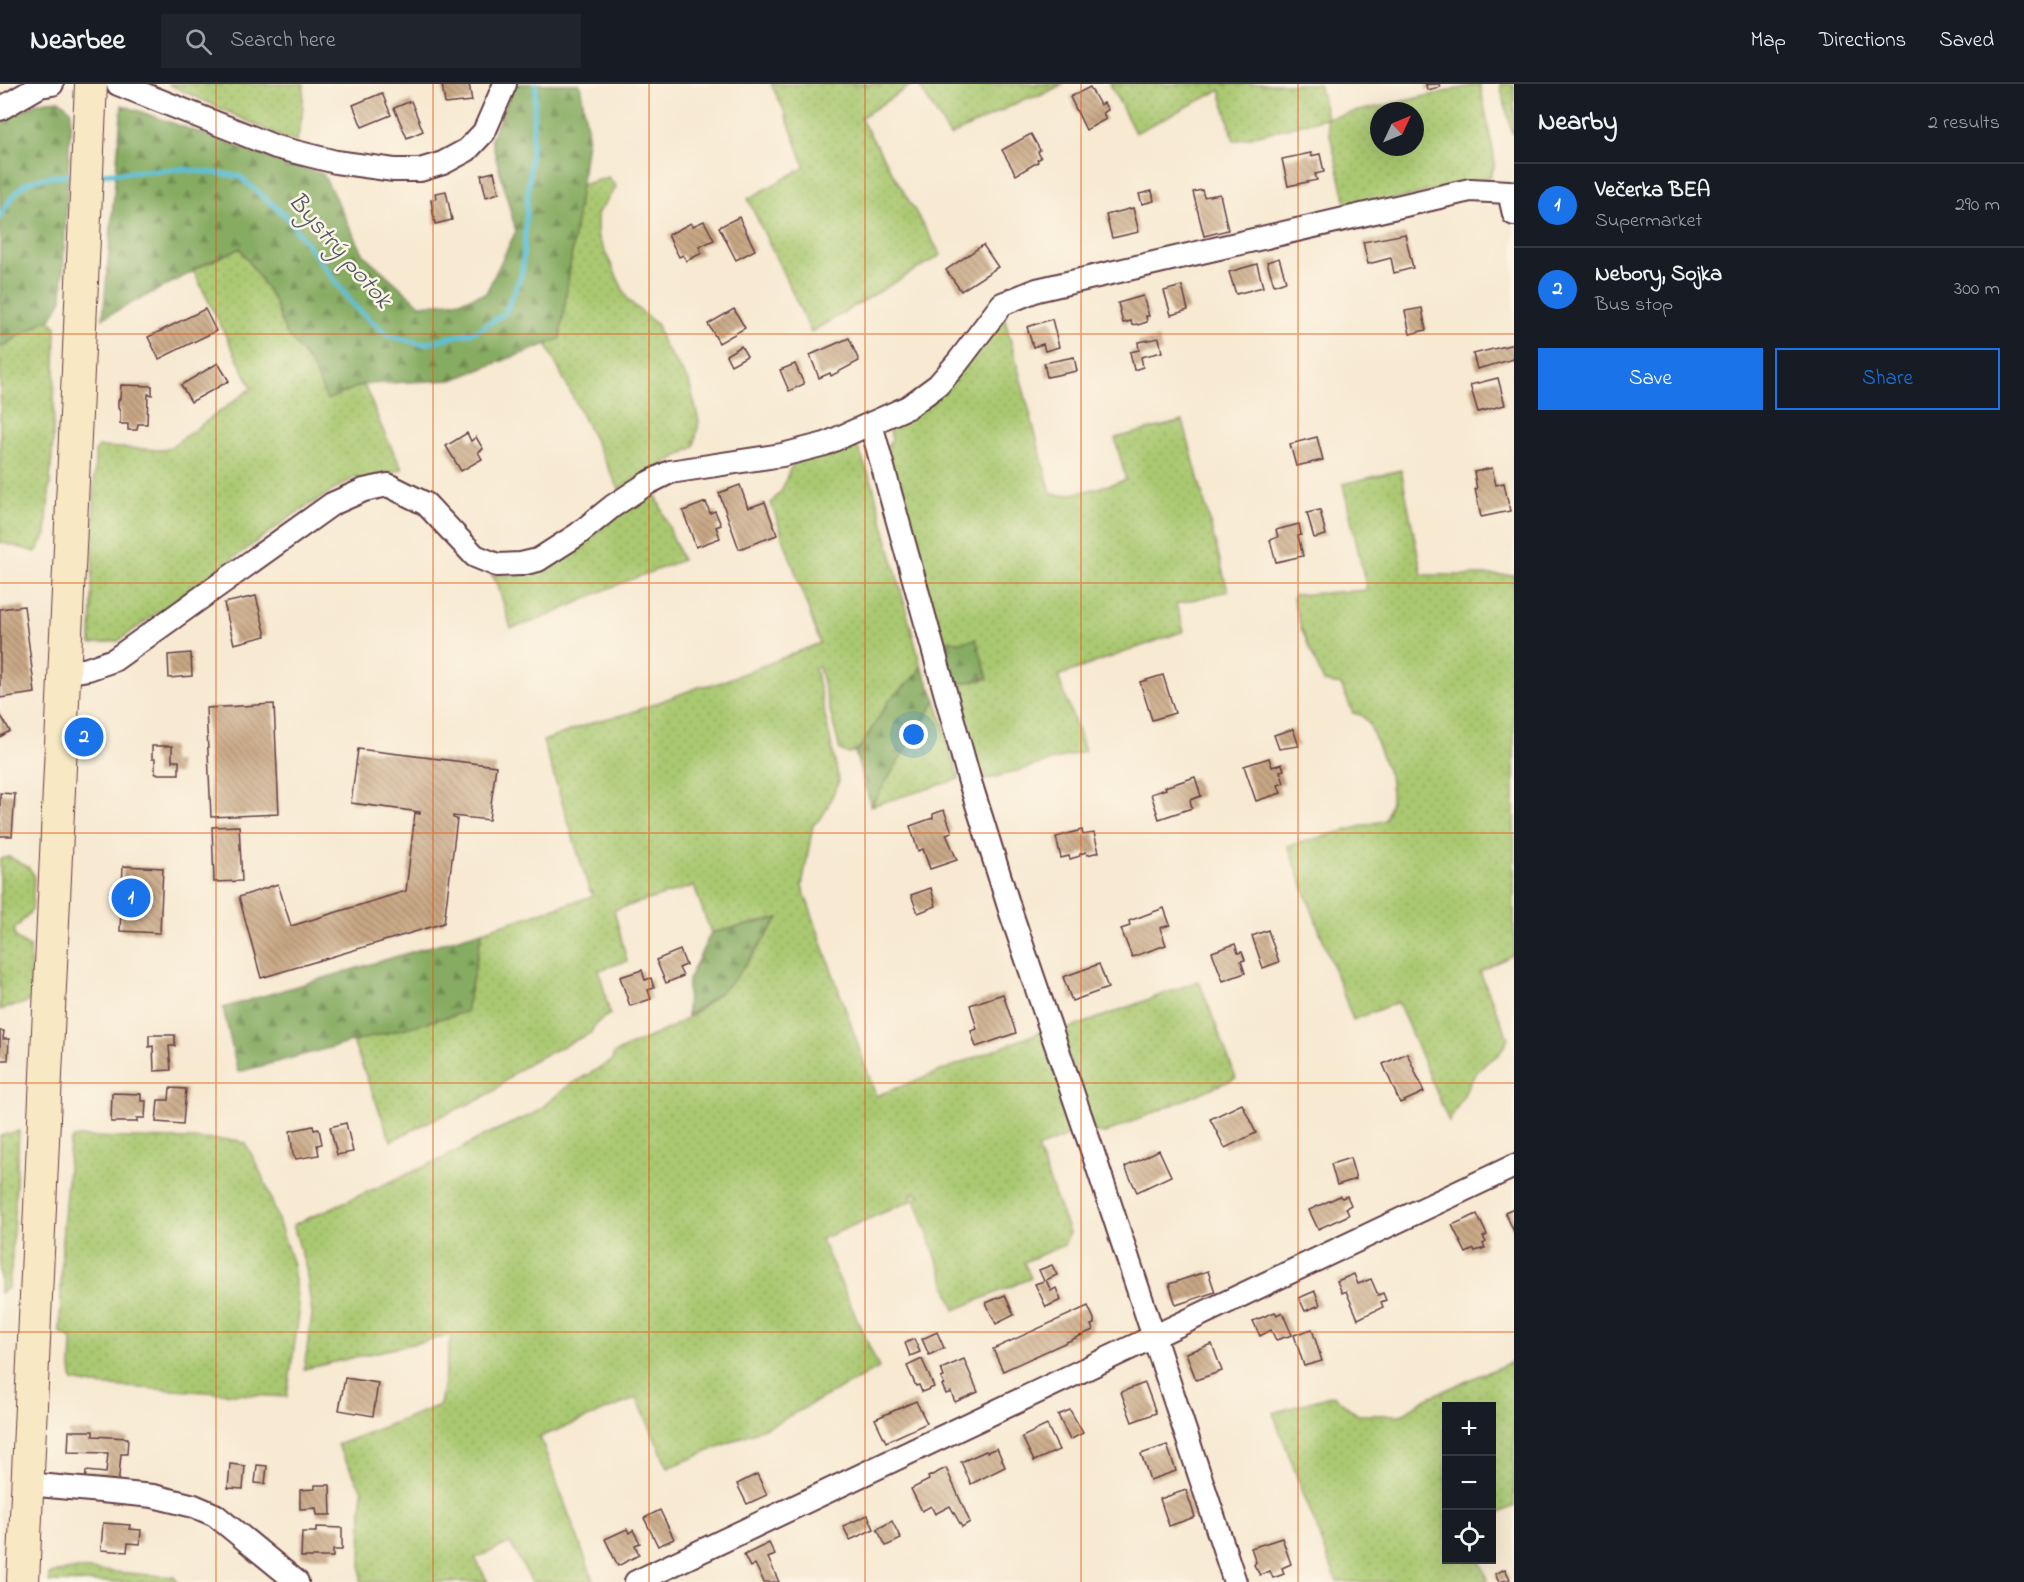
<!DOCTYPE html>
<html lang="en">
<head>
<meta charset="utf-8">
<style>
  body { margin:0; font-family:"Indie Flower",sans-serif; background:#20242c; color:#f1f3f6 }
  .controls { position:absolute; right:18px; bottom:18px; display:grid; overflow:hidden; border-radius:0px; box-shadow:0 6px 24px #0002 }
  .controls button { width:54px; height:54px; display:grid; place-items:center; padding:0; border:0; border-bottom:2px solid #363941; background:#171b24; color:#f1f3f6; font:30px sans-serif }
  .compass { position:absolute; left:1370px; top:18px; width:54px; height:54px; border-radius:50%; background:#171b24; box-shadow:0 6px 24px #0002; rotate:46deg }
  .you { position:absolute; left:914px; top:651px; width:21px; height:21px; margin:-15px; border:4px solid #fff; border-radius:50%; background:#1a73e8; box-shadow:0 0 0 9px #1a73e833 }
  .badge { display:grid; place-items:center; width:39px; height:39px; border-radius:50%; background:#1a73e8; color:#fff; font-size:20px; font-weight:700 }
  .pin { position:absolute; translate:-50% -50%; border:3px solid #fff; box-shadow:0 2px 6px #0006 }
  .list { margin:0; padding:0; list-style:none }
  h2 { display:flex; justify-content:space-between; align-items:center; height:78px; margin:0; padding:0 24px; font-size:26px }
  h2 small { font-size:20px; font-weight:400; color:#9ea1a6 }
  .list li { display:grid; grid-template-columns:39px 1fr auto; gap:18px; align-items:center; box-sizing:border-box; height:84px; padding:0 24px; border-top:2px solid #363941 }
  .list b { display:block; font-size:22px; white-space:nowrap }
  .list p { margin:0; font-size:20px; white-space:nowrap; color:#9ea1a6 }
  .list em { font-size:20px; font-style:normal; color:#9ea1a6 }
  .actions { display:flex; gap:12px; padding:18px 24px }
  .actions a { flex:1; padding:14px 0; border:2px solid #1a73e8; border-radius:0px; text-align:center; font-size:21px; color:#1a73e8 }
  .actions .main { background:#1a73e8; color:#fff }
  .icon { flex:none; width:33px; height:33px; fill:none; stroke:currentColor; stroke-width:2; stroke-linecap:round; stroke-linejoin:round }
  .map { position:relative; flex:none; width:1514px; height:1498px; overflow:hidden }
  header { display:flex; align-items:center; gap:36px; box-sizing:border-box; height:84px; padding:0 30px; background:#171b24; border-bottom:2px solid #363941 }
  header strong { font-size:28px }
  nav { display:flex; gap:33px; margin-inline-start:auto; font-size:21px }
  .search { width:420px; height:54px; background:#20242c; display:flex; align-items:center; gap:15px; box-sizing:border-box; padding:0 21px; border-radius:0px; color:#9ea1a6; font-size:22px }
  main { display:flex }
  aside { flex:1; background:#171b24 }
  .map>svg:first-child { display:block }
  .green { fill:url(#green-dots); stroke:#7a744e; stroke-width:1.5; fill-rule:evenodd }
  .forest { fill:url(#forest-firs); stroke:#686646; stroke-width:1.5 }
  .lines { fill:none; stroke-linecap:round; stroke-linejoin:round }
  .stream { stroke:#5bc0d9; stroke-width:5 }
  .building { fill:url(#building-back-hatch) }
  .street-casing { stroke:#643d44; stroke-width:26 }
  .secondary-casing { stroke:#643d44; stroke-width:34 }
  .street { stroke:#fff; stroke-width:22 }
  .secondary { stroke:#f8e8c3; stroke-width:32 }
  .grid { fill:none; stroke:#e0560e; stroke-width:1.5; stroke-opacity:0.55 }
  .labels { text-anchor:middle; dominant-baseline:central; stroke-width:5; stroke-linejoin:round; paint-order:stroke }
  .water-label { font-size:26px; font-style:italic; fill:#505768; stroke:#fcf5e5 }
</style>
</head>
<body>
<header>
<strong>Nearbee</strong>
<div class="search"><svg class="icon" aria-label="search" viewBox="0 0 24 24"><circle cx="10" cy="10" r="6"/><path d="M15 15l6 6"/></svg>Search here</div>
<nav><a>Map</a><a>Directions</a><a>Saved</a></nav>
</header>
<main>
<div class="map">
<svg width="1514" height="1498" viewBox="0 0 1514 1498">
  <defs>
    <pattern id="green-dots" width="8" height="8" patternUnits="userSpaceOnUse" patternTransform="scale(1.5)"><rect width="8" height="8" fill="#a9c870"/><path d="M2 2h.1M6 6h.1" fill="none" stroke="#93ab61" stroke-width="1.8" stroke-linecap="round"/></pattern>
    <pattern id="forest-firs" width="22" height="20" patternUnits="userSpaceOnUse" patternTransform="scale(1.5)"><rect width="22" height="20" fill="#86ac62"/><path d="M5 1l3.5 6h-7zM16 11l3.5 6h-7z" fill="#708b51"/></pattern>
    <pattern id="building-back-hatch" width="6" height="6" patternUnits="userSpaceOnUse" patternTransform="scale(1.5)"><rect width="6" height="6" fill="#c8a784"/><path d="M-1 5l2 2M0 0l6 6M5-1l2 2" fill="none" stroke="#a4876c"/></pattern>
  </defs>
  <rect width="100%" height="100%" fill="#fcf5e5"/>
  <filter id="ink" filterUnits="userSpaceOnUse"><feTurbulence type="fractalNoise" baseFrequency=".0167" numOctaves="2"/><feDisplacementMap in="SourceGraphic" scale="12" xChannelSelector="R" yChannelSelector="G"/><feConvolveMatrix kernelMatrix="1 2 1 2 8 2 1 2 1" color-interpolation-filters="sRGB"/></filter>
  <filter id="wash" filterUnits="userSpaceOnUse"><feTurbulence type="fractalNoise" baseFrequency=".008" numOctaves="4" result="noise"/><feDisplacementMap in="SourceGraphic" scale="24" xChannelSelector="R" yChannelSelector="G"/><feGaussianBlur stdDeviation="1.35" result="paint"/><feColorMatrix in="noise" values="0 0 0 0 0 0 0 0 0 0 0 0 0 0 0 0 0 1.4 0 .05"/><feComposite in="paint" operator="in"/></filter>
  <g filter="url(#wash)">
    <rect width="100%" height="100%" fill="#f7e9d2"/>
    <g class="green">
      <polygon points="168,0 304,0 302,33 297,57 284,54"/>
      <polygon points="771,0 913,0 860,34 941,171 811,248 748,115 805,83 783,24"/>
      <polygon points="918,0 1063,0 1040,12 1025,15 950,52"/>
      <path d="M 1110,0 L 1319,0 L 1327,34 L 1480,0 L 1494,72 L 1494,83 L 1490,93 L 1348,127 L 1326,34 L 1234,57 L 1220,6 L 1135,49 ZM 1379,27 L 1415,27 L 1415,63 L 1379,63 Z"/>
      <polygon points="1500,0 1514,0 1514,49 1512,49"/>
      <polygon points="608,93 616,103 597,130 597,151 628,216 657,241 663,260 689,298 699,337 694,363 619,405 546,260 560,254 581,101"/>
      <polygon points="240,164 274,216 285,247 312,282 327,315 364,300 382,344 402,385 358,400 357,392 299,427 118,557 91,560 95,368 99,363 162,366 169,364 252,304 193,186"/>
      <path d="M 1003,228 L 1051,409 C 1065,416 1110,400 1126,396 L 1115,354 L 1183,337 L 1228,507 L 1176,520 L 1184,547 L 1058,592 L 1085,667 L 978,698 L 951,601 L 988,595 L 959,558 L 944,557 L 938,552 L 886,364 L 892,356 L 889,342 Z"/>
      <polygon points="44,237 50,237 56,243 53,357 46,450 36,468 0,458 0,264"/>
      <path d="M 850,358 L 857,362 L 872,398 L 921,582 C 916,596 901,604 892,614 C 876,631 871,662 849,670 L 840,666 L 819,583 L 815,584 L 839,697 L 826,726 L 821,734 L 813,741 L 802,802 L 876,1012 L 1046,946 L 1079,1047 L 1037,1064 L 1069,1149 L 1064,1161 L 1024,1178 L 1031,1194 L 955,1226 L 915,1115 L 920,1111 L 911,1109 L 913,1116 L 821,1155 L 879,1284 L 776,1339 L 668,1384 L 637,1314 L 540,1353 L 594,1498 L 532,1498 L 510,1459 L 475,1474 L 488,1498 L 361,1498 L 362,1406 L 337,1361 L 440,1321 L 451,1251 L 304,1285 L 312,1231 L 306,1184 L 293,1141 L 444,1074 L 485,1051 L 535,1029 L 569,1001 L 612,977 L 613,971 L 617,968 C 635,959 654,952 672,943 C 717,918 752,878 778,834 L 711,849 L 694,802 L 614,826 L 627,877 L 599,886 L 610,930 C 601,935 594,939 591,949 L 532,977 L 513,990 L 494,1007 L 480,1015 L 430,1037 L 391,1057 L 353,958 L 466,928 L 482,847 L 593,812 L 592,807 L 590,808 L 543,657 L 597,637 L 630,629 L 699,603 L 719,599 L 820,559 L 771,419 L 782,406 L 789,387 L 795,378 Z"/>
      <polygon points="1401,386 1422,491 1514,491 1514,870 1480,888 1508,954 1499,971 1486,978 1474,992 1449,1038 1398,918 1353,936 1288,762 1385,736 1391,718 1391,697 1369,639 1361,631 1353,629 1341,601 1324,598 1301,544 1293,515 1294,511 1367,506 1343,400"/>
      <path d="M 654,406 L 682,476 C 650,489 616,500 585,515 C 561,526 537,538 511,544 L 497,499 L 491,490 C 512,493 526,491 546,483 Z"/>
      <polygon points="936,616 959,695 871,722"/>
      <path d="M 9,773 L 28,783 L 34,791 L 32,826 L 14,846 C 13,855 23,859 30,863 L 32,917 L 0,926 L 0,775 Z"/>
      <polygon points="1199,897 1236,994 1103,1050 1094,1047 1060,948"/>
      <polygon points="19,1047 11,1186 8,1204 0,1209 0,1052"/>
      <polygon points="79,1053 236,1056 246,1060 257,1081 267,1103 293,1181 299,1230 287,1313 94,1301 73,1297 71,1286 72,1255 60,1248 62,1157 70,1059 73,1054"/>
      <polygon points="1514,1277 1514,1422 1492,1433 1492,1322 1446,1322 1446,1476 1480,1476 1488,1498 1337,1498 1273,1329 1333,1311 1358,1331 1401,1331 1427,1314"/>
      <polygon points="79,1485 174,1493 178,1498 49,1498 49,1491 57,1488"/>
    </g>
    <g class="forest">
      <polygon points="514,0 580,0 588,50 560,255 452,296 364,300 327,316 312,282 285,247 274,216 240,164 194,185 194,187 103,234 122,21 259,70 323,90 364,171 420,221 460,217 486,209 516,147 491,55"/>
      <polygon points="59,16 71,26 62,215 50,237 44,237 0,264 0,38 39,18"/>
      <polygon points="976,555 988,594 951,601 944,557 959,558"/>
      <polygon points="921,582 936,616 871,722 855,668 860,664 890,615 916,592"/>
      <polygon points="779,834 735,895 718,910 687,932 688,896 711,849"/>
      <polygon points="482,847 466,928 238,988 223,924"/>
    </g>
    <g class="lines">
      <g class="stream">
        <polyline points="97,90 181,85 239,92 284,130 355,223 388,251 422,260 477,247 505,229 522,189 536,0"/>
        <path d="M 0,133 C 21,92 33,94 76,91"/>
      </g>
    </g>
    <g id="blocks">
      <g class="building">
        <polygon points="442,0 469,0 472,17 445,20"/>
        <polygon points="1426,0 1439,0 1440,3 1427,6"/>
        <polygon points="1090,3 1100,21 1104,19 1108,26 1103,29 1106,35 1086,46 1070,13"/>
        <polygon points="382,9 391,31 362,43 353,21"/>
        <polygon points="411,17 423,47 407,54 394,24"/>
        <polygon points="1031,50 1040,66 1038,68 1041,74 1037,76 1038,78 1016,91 1002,66"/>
        <polygon points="1311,69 1311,72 1320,70 1324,88 1315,90 1317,96 1288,102 1282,75"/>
        <polygon points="494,88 499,109 486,113 481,91"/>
        <polygon points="1202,106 1204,113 1220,110 1228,146 1204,152 1193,108"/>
        <polygon points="446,107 452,136 435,140 431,116 436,115 435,109"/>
        <polygon points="1152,107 1154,117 1142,120 1139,110"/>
        <polygon points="1133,124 1139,148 1112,154 1106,131"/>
        <polygon points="739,133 755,166 736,176 719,143"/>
        <polygon points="704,137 714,156 699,163 702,169 686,177 683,171 679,173 668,151 691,139 693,142"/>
        <polygon points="1405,150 1413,184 1394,189 1391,174 1368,180 1363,158"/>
        <polygon points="983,161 998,183 961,207 946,186"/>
        <polygon points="1279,174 1286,197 1274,201 1267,178"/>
        <polygon points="1257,180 1263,203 1236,210 1229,188"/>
        <polygon points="1182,202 1188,226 1171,231 1164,207"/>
        <polygon points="1143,212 1149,232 1146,232 1147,238 1138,241 1137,240 1132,241 1131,237 1123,239 1118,219"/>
        <polygon points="1422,224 1426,246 1410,250 1405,227"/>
        <polygon points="205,225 216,247 159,275 148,253"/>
        <polygon points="734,225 745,244 719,259 708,240"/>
        <polygon points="1052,235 1059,263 1045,267 1043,260 1033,263 1027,243"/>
        <polygon points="849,254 859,277 831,292 830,289 819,294 810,271"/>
        <polygon points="1159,254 1162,268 1141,273 1143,283 1134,286 1130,268 1139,266 1138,258"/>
        <polygon points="1514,260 1514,275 1477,285 1473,270"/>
        <polygon points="741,262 747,272 731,281 726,271"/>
        <polygon points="1074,273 1077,287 1047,293 1044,279"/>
        <polygon points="218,279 229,297 191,318 181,301"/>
        <polygon points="795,280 804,300 789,307 780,286"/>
        <polygon points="1498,294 1505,321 1478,328 1470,301"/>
        <polygon points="121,301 152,302 152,311 148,310 147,340 138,340 137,346 128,346 128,340 120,340 120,327 118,324 118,317 120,314"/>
        <polygon points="467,349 471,357 476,353 483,365 478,368 482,375 461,387 446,362"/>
        <polygon points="1317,353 1323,376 1296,382 1290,360"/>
        <polygon points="1492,384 1496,401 1504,399 1510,427 1481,433 1475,405 1477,405 1474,388"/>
        <polygon points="740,401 748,424 765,418 777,451 739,465 719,409"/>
        <polygon points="706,418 710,429 715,427 721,441 716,443 720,454 696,463 683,427"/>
        <polygon points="1320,426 1326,451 1314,454 1307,429"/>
        <polygon points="1299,440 1301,451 1298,452 1303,472 1276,478 1270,456 1278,453 1276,446"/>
        <polygon points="256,512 266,552 234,560 224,519"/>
        <polygon points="24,522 35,609 0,614 0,525"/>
        <polygon points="191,569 192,592 169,594 168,571"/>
        <polygon points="1163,591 1175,629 1152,636 1140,598"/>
        <polygon points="274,620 279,730 211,733 206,624"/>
        <polygon points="0,630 10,647 0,653"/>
        <polygon points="1293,645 1299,662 1279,665 1274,651"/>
        <polygon points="152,662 172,662 172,677 179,677 179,690 155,690 155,675 152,675"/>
        <polygon points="358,665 496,682 489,736 453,732 453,734 457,735 444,839 261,894 239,813 278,800 291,842 406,807 415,729 420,730 420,728 351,719"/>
        <polygon points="1269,674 1272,683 1282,680 1284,686 1280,687 1284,699 1278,701 1281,709 1256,717 1244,682"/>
        <polygon points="1195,693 1201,712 1190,716 1192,724 1159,735 1151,710 1166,705 1165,703"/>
        <polygon points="0,709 15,710 12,752 0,752"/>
        <polygon points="944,726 952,748 946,750 957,776 930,785 923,765 918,767 910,742 933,734 933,730"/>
        <polygon points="239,742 242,797 214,798 212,743"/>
        <polygon points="1082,746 1083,751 1094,749 1099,768 1087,771 1086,768 1080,770 1080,772 1070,775 1069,772 1061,774 1056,753"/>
        <polygon points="123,782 163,784 160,849 120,847"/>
        <polygon points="931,804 936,822 918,829 911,811"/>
        <polygon points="1164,824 1170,841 1160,844 1166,861 1132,873 1121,845 1130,842 1129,837"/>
        <polygon points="1268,846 1279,878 1263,884 1252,852"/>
        <polygon points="1235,860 1238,869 1242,868 1245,876 1241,877 1245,889 1223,897 1212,868"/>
        <polygon points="680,866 686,881 679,884 683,892 666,899 656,876"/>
        <polygon points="1099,880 1108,904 1072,917 1063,893"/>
        <polygon points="642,886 645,896 651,894 654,904 648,906 651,915 630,922 620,893"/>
        <polygon points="1003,910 1016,949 976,963 971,947 977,945 970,921"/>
        <polygon points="0,947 4,947 3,955 9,955 8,976 0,976"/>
        <polygon points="149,951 175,951 175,962 169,962 171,986 154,987 153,962 149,963"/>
        <polygon points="1407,969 1424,1008 1400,1019 1383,980"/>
        <polygon points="170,1004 186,1005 183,1040 156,1038 158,1016 169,1016"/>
        <polygon points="112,1009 141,1010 141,1017 146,1017 145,1034 137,1034 137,1038 111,1038"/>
        <polygon points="1242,1020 1256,1049 1225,1064 1210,1035"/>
        <polygon points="346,1039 353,1068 337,1071 330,1043"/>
        <polygon points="313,1042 314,1046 319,1045 322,1060 317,1061 319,1071 296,1075 293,1070 290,1047"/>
        <polygon points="1159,1066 1171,1092 1137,1108 1125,1083"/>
        <polygon points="1350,1074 1356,1095 1337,1101 1331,1080"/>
        <polygon points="1340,1112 1342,1114 1347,1112 1351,1121 1346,1124 1349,1131 1318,1145 1309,1126"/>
        <polygon points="1514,1124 1514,1148 1505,1128"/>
        <polygon points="1477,1130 1487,1151 1483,1153 1486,1158 1483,1160 1485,1164 1475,1167 1474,1165 1466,1169 1452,1141"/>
        <polygon points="1052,1181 1057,1191 1046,1196 1051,1207 1056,1204 1061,1216 1046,1223 1035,1200 1044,1197 1039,1186"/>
        <polygon points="1208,1187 1215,1208 1176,1221 1169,1200"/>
        <polygon points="1354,1190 1358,1200 1371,1195 1378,1211 1383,1209 1386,1216 1381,1218 1383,1223 1358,1235 1346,1207 1342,1209 1337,1197"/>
        <polygon points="1315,1207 1320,1221 1305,1227 1299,1214"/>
        <polygon points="1005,1211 1014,1231 996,1240 986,1219"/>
        <polygon points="1088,1222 1094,1235 1094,1240 1091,1241 1093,1246 1003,1287 993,1265"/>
        <polygon points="1275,1228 1277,1231 1282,1228 1292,1251 1276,1256 1271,1246 1260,1252 1253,1237"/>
        <polygon points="1312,1245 1322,1277 1304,1282 1294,1251"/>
        <polygon points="937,1248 944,1264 929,1271 922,1255"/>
        <polygon points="914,1255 920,1268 910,1272 905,1259"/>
        <polygon points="1212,1260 1222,1287 1196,1296 1186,1269"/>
        <polygon points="922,1275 934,1303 922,1308 919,1301 916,1302 907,1282"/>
        <polygon points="964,1275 978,1308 955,1318 951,1308 946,1310 942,1301 944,1300 941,1294 944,1293 941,1285"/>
        <polygon points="345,1294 378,1299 373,1332 339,1326"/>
        <polygon points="1145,1299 1156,1329 1132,1338 1121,1308"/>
        <polygon points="916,1317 927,1339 886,1358 875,1335"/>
        <polygon points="1070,1326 1083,1349 1070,1356 1058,1331"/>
        <polygon points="1047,1341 1059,1366 1034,1377 1022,1353"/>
        <polygon points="69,1347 93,1347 93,1352 128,1354 127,1370 121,1370 118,1403 85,1401 86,1387 106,1389 108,1369 68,1368"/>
        <polygon points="1167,1361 1176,1387 1150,1396 1141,1370"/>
        <polygon points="997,1364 1005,1383 971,1400 961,1378 986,1367 987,1368"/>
        <polygon points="230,1380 245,1382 243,1405 228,1404"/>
        <polygon points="257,1381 267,1382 265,1400 255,1399"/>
        <polygon points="946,1384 970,1438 962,1443 950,1422 935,1430 931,1422 922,1427 911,1405 929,1396 928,1393"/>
        <polygon points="757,1390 767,1411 747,1420 737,1400"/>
        <polygon points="315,1401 330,1401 331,1431 317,1431 316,1424 300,1425 300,1406 315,1405"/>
        <polygon points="1186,1406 1195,1433 1169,1442 1160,1415"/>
        <polygon points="660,1426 674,1455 658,1462 644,1434"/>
        <polygon points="868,1431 874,1445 850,1456 843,1442"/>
        <polygon points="892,1437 901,1455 886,1462 877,1445"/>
        <polygon points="103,1439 130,1441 129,1445 141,1446 140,1460 128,1459 127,1468 101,1466"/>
        <polygon points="316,1443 342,1444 342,1466 333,1466 333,1473 301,1473 302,1448 316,1448"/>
        <polygon points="627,1445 629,1449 633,1446 640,1459 635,1461 639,1471 618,1482 605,1455"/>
        <polygon points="1282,1454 1291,1480 1282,1484 1284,1490 1273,1494 1270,1487 1260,1491 1254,1481 1256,1478 1251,1464"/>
        <polygon points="769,1459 775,1471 768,1474 779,1498 764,1498 755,1480 750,1483 744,1471"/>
        <polygon points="1505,1485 1510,1495 1499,1498 1495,1490"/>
      </g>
    </g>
  </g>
  <g filter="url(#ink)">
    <use href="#blocks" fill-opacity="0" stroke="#643d44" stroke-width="1.5"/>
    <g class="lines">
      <g class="street-casing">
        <g id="street">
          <polyline points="118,0 276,63 336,78 394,86 420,86 443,79 467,66 484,48 505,0"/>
          <polyline points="0,25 40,2 52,0"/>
          <polyline points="871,340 970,698 1011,829 1091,1063 1235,1498"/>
          <polyline points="65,589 88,585 114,576 332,420 364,406 388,401 426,420 475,472 497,481 521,480 538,476 577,451 613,422 648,399 670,388 782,371 825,360 908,323 938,301 958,278 1002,220 1037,206 1470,106 1509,108 1514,130"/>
          <polyline points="28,1400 153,1412 194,1422 215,1431 297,1498"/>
          <polyline points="636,1498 1514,1082"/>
        </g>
      </g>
      <g class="secondary-casing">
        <polyline id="secondary" points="23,1498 91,0"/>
      </g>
      <use href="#street" class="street"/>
      <use href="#secondary" class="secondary"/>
    </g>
  </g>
  <path class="grid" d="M 216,0 L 216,1498M 433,0 L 433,1498M 649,0 L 649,1498M 865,0 L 865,1498M 1081,0 L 1081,1498M 1298,0 L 1298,1498M 0,250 L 1514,250M 0,499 L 1514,499M 0,749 L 1514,749M 0,999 L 1514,999M 0,1248 L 1514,1248"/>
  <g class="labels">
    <g class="water-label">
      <text transform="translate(339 167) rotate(49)">Bystrý potok</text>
    </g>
  </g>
</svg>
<div class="controls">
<button>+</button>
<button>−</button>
<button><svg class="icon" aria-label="locate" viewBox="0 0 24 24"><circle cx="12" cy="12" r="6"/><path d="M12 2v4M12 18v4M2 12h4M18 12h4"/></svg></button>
</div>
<svg class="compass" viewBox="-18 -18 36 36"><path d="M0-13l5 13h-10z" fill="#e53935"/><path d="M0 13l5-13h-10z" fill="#9ea1a6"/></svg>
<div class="you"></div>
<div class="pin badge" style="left:131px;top:814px">1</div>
<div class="pin badge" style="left:84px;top:653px">2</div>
</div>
<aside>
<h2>Nearby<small>2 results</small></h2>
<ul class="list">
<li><span class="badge">1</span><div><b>Večerka BEA</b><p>Supermarket</p></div><em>290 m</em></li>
<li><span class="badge">2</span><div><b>Nebory, Sojka</b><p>Bus stop</p></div><em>300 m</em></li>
</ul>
<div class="actions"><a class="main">Save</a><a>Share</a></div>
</aside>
</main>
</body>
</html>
